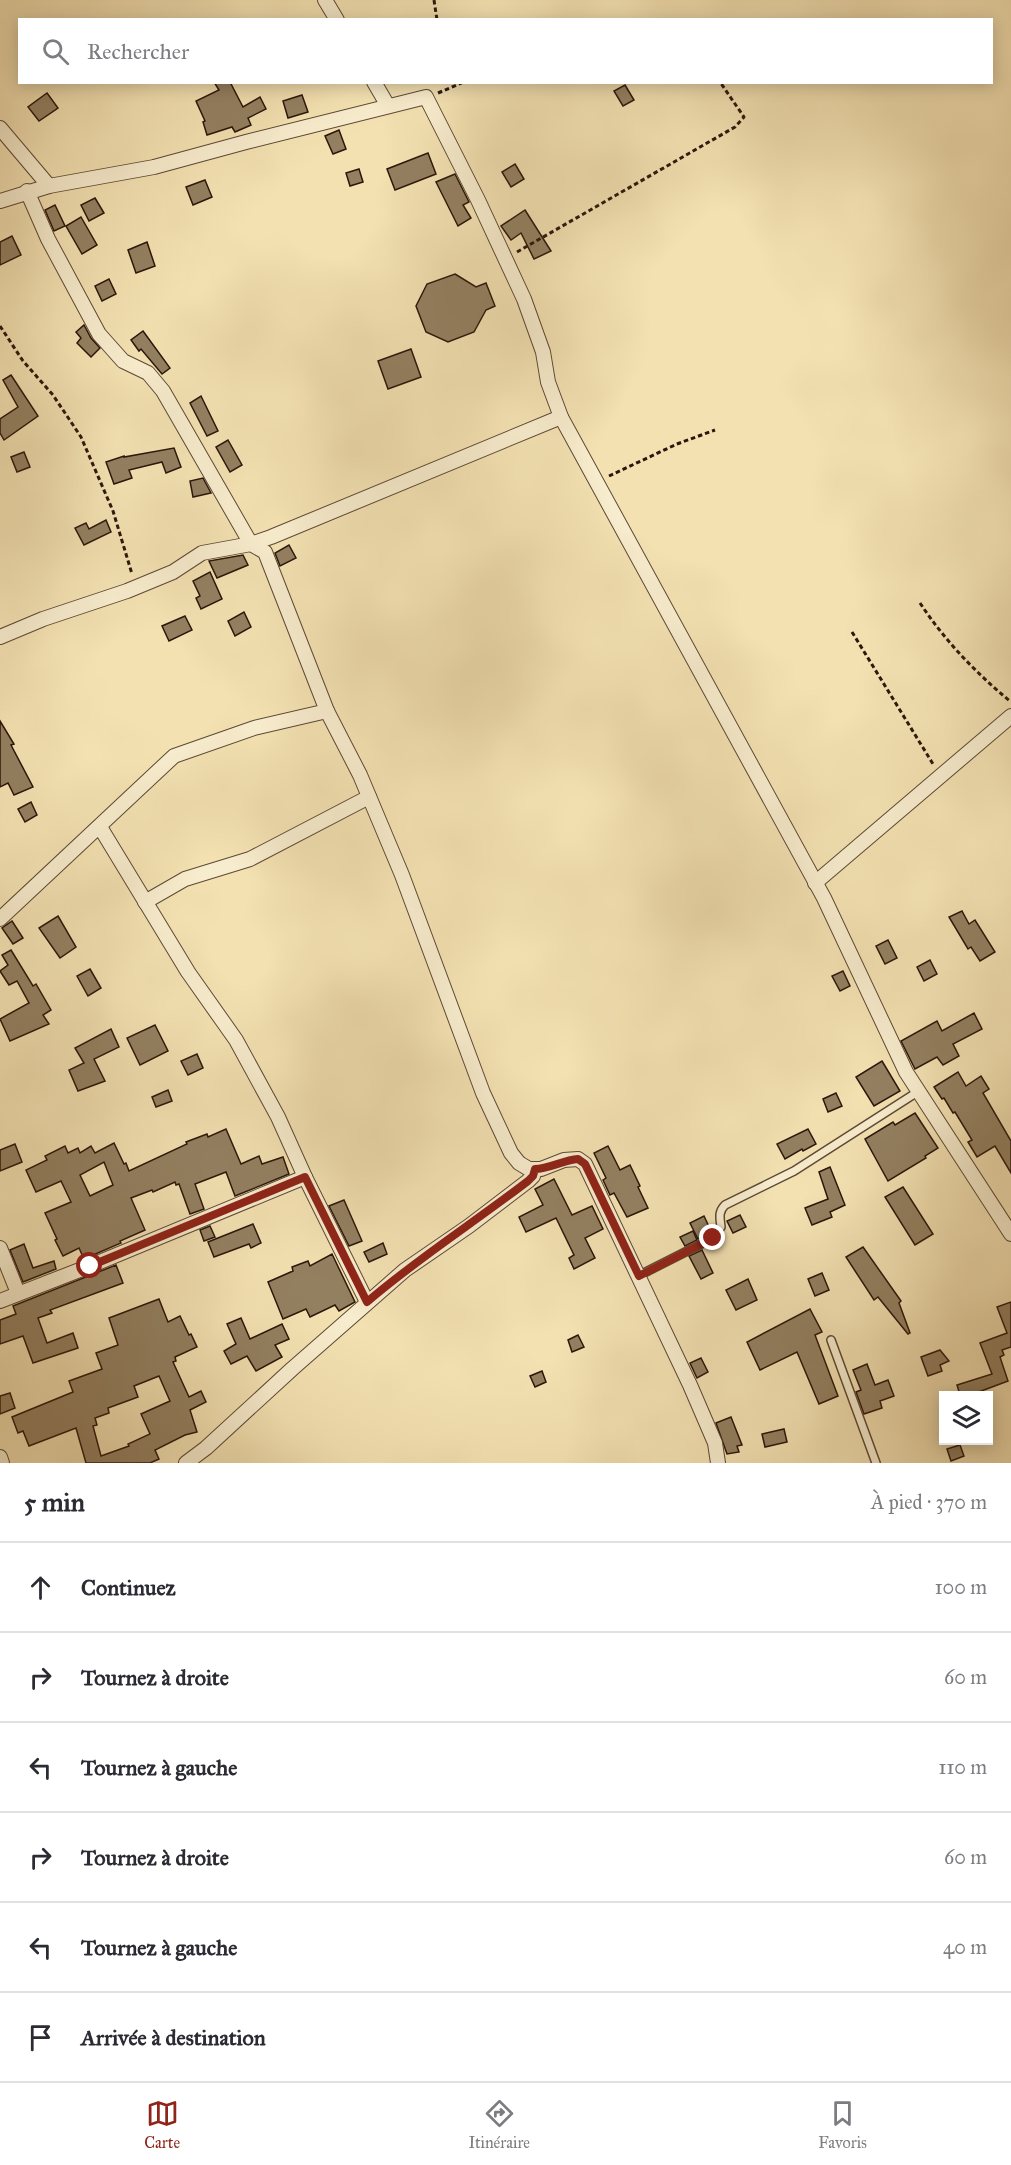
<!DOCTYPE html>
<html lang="fr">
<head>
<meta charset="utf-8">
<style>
  body { margin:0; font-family:"IM FELL Great Primer",serif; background:#f2f2f3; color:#2b2b33 }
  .controls { position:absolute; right:18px; bottom:18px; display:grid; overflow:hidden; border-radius:0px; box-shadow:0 3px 15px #0003 }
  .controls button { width:54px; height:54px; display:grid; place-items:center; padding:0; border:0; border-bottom:2px solid #e1e1e2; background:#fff; color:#2b2b33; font:30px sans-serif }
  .stop { position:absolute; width:18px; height:18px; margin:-14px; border:4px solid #8f2418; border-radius:50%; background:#fff }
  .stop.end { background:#8f2418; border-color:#fff; box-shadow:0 2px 6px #0008 }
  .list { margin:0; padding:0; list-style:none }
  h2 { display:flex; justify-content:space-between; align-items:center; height:78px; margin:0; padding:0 24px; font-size:26px }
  h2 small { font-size:20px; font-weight:400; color:#7c7c81 }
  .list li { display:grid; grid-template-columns:39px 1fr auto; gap:18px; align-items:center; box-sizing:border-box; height:90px; padding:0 24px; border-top:2px solid #e1e1e2 }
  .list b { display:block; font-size:22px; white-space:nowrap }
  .list em { font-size:20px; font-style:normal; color:#7c7c81 }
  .icon { flex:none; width:33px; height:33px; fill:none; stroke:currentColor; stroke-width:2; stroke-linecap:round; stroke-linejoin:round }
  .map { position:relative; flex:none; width:1011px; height:1463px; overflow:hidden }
  .search { position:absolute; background:#fff; box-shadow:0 3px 15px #0003; left:18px; right:18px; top:18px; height:66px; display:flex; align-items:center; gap:15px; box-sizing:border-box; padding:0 21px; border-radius:0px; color:#7c7c81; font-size:22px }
  .sheet { height:618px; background:#fff }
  nav { display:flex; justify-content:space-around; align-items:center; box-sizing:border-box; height:84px; border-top:2px solid #e1e1e2; background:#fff; font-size:16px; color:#7c7c81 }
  nav a { display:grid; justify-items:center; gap:3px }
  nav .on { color:#8f2418 }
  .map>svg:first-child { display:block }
  .building { fill:#938061; stroke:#2b160a; stroke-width:1.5; fill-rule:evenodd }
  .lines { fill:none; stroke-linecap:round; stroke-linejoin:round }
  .lane-casing { stroke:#5d4934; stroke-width:10 }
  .street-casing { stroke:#5d4934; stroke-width:16 }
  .path { stroke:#2b160a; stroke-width:3; stroke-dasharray:4.5 3; stroke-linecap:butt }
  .lane { stroke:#f7eccd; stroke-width:7 }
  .street { stroke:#f7eccd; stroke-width:14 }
  .route { stroke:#8f2418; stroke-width:8 }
</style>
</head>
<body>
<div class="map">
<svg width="1011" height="1463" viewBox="0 0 1011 1463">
  <rect width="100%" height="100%" fill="#f3e1b2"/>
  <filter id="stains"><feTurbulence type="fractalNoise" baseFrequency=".00333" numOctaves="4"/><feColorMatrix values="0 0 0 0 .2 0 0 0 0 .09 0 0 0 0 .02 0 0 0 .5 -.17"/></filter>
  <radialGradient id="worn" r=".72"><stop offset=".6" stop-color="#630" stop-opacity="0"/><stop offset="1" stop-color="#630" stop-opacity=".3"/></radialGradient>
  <g class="building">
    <polygon points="214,82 230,82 243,107 260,97 266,109 248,118 251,125 235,132 232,127 207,135 203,122 205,121 196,101 219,90"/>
    <polygon points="625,85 634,100 623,106 614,91"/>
    <polygon points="47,93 58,108 39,121 28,107"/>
    <polygon points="302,95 308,112 288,118 283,101"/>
    <polygon points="339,130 346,149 333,154 325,136"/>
    <polygon points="428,153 436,174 395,190 387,169"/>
    <polygon points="515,164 524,179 511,187 502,172"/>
    <polygon points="359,169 363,182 350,186 346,173"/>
    <polygon points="455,174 469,202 463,205 471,218 458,226 436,182"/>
    <polygon points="205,180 212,197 193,205 186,187"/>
    <polygon points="95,198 104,213 89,221 81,205"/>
    <polygon points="55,205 65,226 54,231 45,210"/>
    <polygon points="525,210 551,251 534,259 521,233 511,240 501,226"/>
    <polygon points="81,217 97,245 82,254 66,226"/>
    <polygon points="12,236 21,255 0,265 0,242"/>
    <polygon points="147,242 155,266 136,273 128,250"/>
    <polygon points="455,274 476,287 486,283 495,306 486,310 474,332 448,342 426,332 416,306 427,284"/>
    <polygon points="109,279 116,294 102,301 95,286"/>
    <polygon points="84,325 91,338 100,348 91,357 77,343 81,338 76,332"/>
    <polygon points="143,331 170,368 162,374 141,349 139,351 131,340"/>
    <polygon points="411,349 421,377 388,389 378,361"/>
    <polygon points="11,375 38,416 4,440 0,433 0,419 18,407 3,380"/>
    <polygon points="201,396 218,431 207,436 190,403"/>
    <polygon points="228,440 242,465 230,472 216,447"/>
    <polygon points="174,448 181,467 166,473 162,462 129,470 132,478 114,484 106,462 124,456 124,457"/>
    <polygon points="24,452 30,467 17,472 11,457"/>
    <polygon points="203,478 211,493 193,497 190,481"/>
    <polygon points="106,520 111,532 84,545 75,528 86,523 89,529"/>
    <polygon points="289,545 296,558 280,566 275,553"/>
    <polygon points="243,555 248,565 217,578 209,561"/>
    <polygon points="210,572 222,599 201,609 196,598 200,596 193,581"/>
    <polygon points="244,612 251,627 235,636 228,621"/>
    <polygon points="185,616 192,630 169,641 162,626"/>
    <polygon points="0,721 14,744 11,745 33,787 14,795 8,783 0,787"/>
    <polygon points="31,802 37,815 25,822 18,809"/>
    <polygon points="962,911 969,924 975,920 995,952 980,961 971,947 968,949 949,917"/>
    <polygon points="58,916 76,947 60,958 39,928"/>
    <polygon points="12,921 23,938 13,944 2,928"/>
    <polygon points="888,940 897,958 885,964 876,946"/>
    <polygon points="11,950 33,986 36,984 51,1010 43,1015 49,1024 10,1041 0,1019 29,1003 17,981 9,985 0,971 8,965 2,955"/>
    <polygon points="930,960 937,974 924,981 917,967"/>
    <polygon points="90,969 101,988 88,996 77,976"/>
    <polygon points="843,971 850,986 840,991 832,976"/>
    <polygon points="974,1013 982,1029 953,1044 959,1056 943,1065 937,1057 915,1069 901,1041 937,1021 942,1031"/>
    <polygon points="155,1025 168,1051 140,1065 127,1038"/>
    <polygon points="111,1029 119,1047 94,1059 105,1081 78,1091 69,1070 84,1063 75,1048"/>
    <polygon points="197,1054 203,1068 188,1075 181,1061"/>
    <polygon points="882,1061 900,1091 874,1106 856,1077"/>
    <polygon points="958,1072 966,1086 981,1076 989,1089 983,1093 1011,1141 1011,1173 995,1146 977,1157 968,1142 972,1140 955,1112 953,1113 944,1098 942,1099 934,1087"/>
    <polygon points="168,1090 172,1101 156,1107 152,1097"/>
    <polygon points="836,1093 842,1106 828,1112 823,1099"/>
    <polygon points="915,1113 938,1148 925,1156 926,1158 888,1181 865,1139 893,1122 895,1125"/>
    <path d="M 226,1129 L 241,1164 L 259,1156 L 262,1164 L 283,1157 L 289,1174 L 235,1196 L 226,1172 L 195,1184 L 204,1209 L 190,1214 L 179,1184 L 176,1185 L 175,1182 L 153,1192 L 152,1190 L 131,1198 L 145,1230 L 120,1241 L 121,1243 L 84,1259 L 79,1248 L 63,1256 L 55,1240 L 57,1239 L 45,1213 L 71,1202 L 61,1181 L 36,1192 L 26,1170 L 47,1160 L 45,1156 L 65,1146 L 68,1153 L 78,1148 L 80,1153 L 91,1146 L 95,1153 L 114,1143 L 124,1164 L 126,1163 L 129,1171 L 187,1144 L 186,1142 L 207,1134 L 208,1137 ZM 104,1162 L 113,1185 L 90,1196 L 80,1175 Z"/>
    <polygon points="808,1129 816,1144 803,1151 802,1149 785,1159 777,1144"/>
    <polygon points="15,1144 22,1162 0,1171 0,1150"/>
    <polygon points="608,1146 620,1170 630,1165 640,1186 638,1187 648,1208 627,1217 614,1193 610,1195 603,1180 606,1178 594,1153"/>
    <polygon points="830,1167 845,1205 830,1212 832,1217 812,1225 805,1208 828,1199 819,1172"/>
    <polygon points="554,1179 572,1215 592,1206 603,1229 585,1238 595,1258 574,1269 569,1258 574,1255 556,1218 526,1232 519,1217 543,1205 535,1189"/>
    <polygon points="903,1187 933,1234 915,1245 885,1197"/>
    <polygon points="344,1200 362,1241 349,1246 329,1206"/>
    <polygon points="740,1215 746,1227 733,1233 727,1221"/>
    <polygon points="704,1216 711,1231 698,1239 690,1223"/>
    <polygon points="253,1224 261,1243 251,1248 249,1244 214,1257 208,1242"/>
    <polygon points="210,1226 215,1237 204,1241 200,1230"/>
    <polygon points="693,1231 697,1240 685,1246 680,1237"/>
    <polygon points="383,1243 387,1254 369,1262 364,1252"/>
    <polygon points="24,1244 33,1268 54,1261 56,1269 23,1282 10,1250"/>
    <polygon points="863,1247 901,1301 899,1303 910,1333 908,1334 878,1297 874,1300 846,1257"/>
    <polygon points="702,1250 713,1273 701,1279 689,1256"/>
    <polygon points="332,1254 355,1302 339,1311 335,1305 310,1317 306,1309 283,1319 268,1282 293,1271 292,1267 308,1261 310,1266"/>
    <polygon points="116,1265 123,1283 50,1310 52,1313 38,1318 47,1343 73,1333 78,1348 33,1363 23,1336 0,1344 0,1320 16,1314 13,1306"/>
    <polygon points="822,1273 829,1290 815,1296 808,1279"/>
    <polygon points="748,1279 757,1300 736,1310 726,1290"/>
    <path d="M 159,1299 L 168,1322 L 180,1316 L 189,1335 L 191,1334 L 197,1347 L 175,1357 L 176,1361 L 173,1362 L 189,1397 L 201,1391 L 206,1402 L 190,1410 L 197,1432 L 185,1435 L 155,1450 L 159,1459 L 150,1463 L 86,1463 L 76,1428 L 29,1446 L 23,1431 L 18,1433 L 12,1417 L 73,1392 L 69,1381 L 102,1369 L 96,1353 L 118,1345 L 109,1318 ZM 159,1376 L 170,1401 L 141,1414 L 150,1434 L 128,1444 L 129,1446 L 101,1456 L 93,1426 L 97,1425 L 95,1418 L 109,1413 L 108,1408 L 138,1397 L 134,1386 Z"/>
    <polygon points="1011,1302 1011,1347 1002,1350 1004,1355 1000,1357 1008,1381 976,1393 977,1395 960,1395 957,1385 992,1374 980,1343 1007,1333 997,1307"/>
    <polygon points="810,1309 822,1332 815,1335 838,1396 819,1404 797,1352 760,1370 747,1342"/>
    <polygon points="241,1318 250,1339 282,1324 289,1339 275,1345 282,1357 256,1371 247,1356 231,1364 224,1351 236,1344 227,1324"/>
    <polygon points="578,1335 584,1347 572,1352 568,1340"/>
    <polygon points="940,1350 949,1361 940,1365 942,1371 928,1376 921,1357"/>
    <polygon points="701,1358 708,1372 697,1378 690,1363"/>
    <polygon points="867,1364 875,1385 888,1380 894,1396 880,1401 882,1408 864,1414 856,1392 861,1390 853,1370"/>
    <polygon points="542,1371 546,1382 535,1387 530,1376"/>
    <polygon points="10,1393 15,1408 0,1414 0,1396"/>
    <polygon points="731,1417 742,1445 737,1446 739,1452 727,1454 716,1423"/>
    <polygon points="784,1429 787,1442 765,1447 762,1434"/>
    <polygon points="960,1445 964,1456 951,1461 947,1449"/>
  </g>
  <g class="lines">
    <g class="lane-casing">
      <g id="lane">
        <path d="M 638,1276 L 713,1238 L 721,1227 C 720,1218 718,1212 725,1205 L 794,1171 L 919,1091"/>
        <polyline points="831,1340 876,1463"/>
      </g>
    </g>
    <g class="street-casing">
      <g id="street">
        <polyline points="325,0 337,20"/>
        <polyline points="374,82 388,106"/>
        <polyline points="0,128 49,186"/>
        <polyline points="0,201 49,186 154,167 246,142 426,97 478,200 524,299 543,352 548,382 561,417 824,898 906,1072 1011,1234"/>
        <polyline points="0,637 43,619 127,591 173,572 202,553 251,544 271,537 561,417"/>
        <polyline points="327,711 360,775 402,875 483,1093 511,1153 519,1163 529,1169 541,1169 564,1160 578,1159 585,1164 690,1385 715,1443 718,1463"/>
        <polyline points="100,827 188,972 236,1040 278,1117 305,1177 367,1302"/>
        <polyline points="815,883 1011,716"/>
        <polyline points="145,902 185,879 250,859 369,797"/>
        <polyline points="0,919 174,756 254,728 327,711 265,552 251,544 163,391 148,373 123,361 99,334 48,239 27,191"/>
        <polyline points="0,1248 18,1293"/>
        <polyline points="0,1301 90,1266 305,1177"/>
        <polyline points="0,1457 2,1463"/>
        <polyline points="186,1463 206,1448 292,1369 405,1270 469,1226 528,1181 533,1176 535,1169"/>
      </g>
    </g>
    <g class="path">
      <polyline points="434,0 437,20"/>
      <polyline points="438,93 464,82"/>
      <polyline points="517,252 735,127 744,117 720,82"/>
      <polyline points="0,326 23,361 53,395 81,437 113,511 132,574"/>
      <polyline points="609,476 677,444 715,430"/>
      <path d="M 920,603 C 945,641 976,673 1011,702"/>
      <polyline points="852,632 933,764"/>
    </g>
    <use href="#lane" class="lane"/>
    <use href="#street" class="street"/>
  </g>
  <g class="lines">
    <path class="route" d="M 90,1266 L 305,1177 L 367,1302 C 418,1258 475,1222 528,1181 L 533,1176 L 535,1169 C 549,1169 563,1160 578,1159 L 585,1164 L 639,1276 L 713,1238"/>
  </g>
  <rect width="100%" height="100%" filter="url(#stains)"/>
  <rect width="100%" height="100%" fill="url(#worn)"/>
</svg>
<div class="controls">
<button><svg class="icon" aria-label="layers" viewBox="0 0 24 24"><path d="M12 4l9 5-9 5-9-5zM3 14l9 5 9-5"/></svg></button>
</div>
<div class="stop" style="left:90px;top:1266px"></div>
<div class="stop end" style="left:713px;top:1238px"></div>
<div class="search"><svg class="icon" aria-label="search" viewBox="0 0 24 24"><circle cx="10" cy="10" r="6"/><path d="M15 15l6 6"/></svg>Rechercher</div>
</div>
<section class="sheet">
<h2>5 min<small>À pied · 370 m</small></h2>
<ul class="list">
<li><svg class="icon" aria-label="ahead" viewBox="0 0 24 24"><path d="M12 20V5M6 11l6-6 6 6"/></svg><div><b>Continuez</b></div><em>100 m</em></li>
<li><svg class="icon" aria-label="right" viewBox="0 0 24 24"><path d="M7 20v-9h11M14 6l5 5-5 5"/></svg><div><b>Tournez à droite</b></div><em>60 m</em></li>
<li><svg class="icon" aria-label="left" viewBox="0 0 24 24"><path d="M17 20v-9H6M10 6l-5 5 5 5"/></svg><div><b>Tournez à gauche</b></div><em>110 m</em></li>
<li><svg class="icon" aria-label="right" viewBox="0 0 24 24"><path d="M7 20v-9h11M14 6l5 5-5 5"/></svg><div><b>Tournez à droite</b></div><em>60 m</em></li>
<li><svg class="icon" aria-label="left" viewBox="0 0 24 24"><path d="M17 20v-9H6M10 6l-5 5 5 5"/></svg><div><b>Tournez à gauche</b></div><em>40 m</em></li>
<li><svg class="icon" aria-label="arrive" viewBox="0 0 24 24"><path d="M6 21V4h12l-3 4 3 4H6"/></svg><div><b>Arrivée à destination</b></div></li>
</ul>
</section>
<nav>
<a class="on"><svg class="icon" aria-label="map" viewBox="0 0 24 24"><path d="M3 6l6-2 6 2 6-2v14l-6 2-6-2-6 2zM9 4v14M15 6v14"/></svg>Carte</a>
<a><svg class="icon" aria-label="directions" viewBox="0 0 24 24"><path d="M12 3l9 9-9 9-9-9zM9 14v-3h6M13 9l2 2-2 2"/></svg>Itinéraire</a>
<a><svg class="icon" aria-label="saved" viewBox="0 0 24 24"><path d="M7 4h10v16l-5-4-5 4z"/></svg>Favoris</a>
</nav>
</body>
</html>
